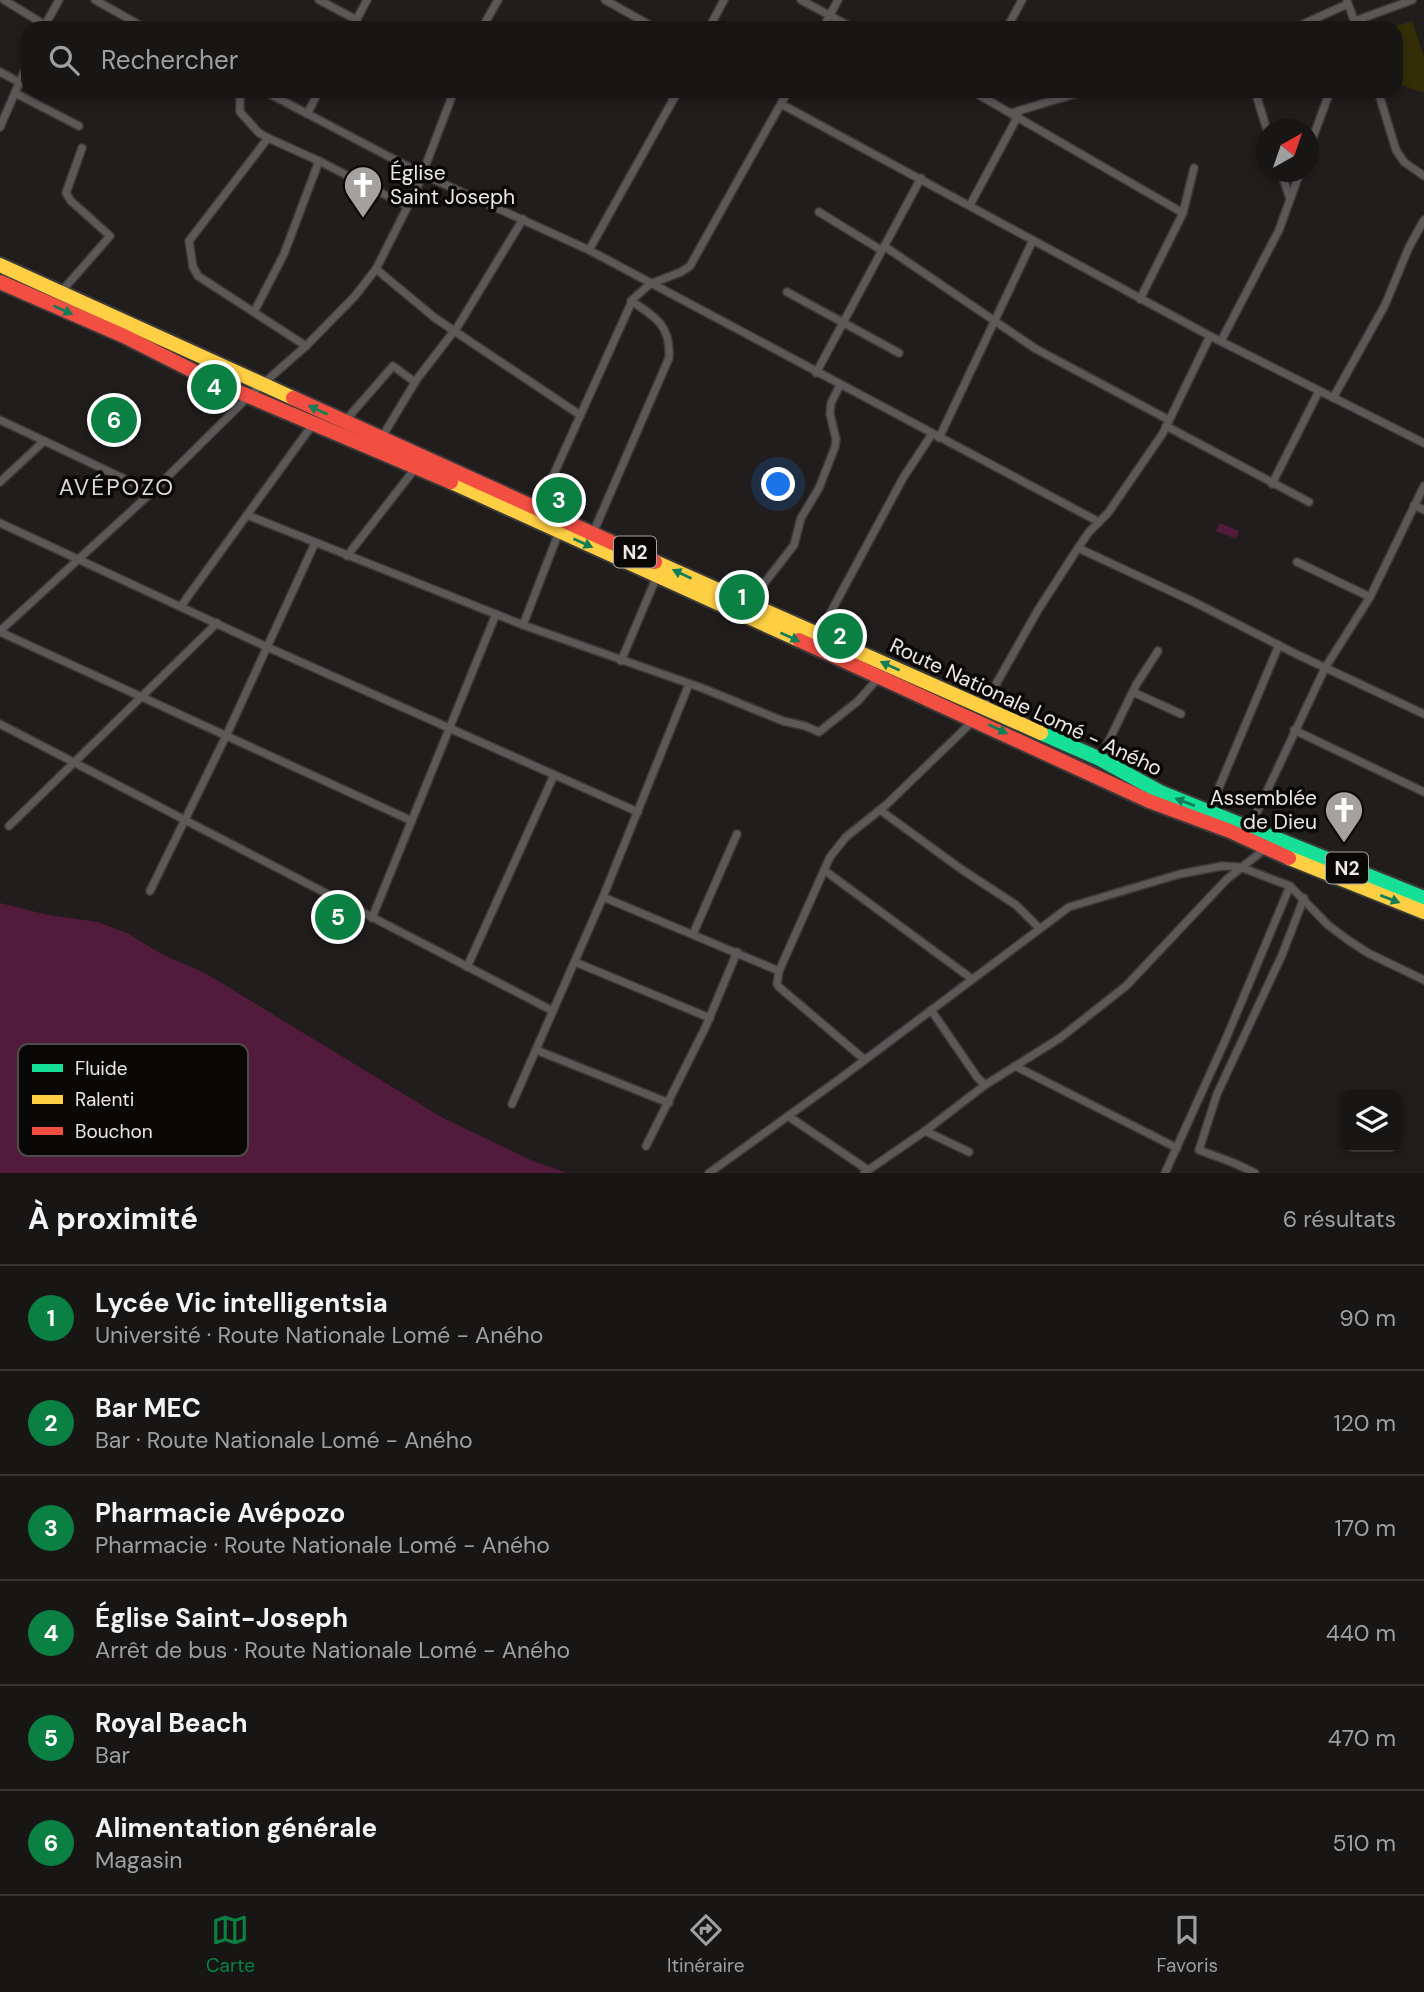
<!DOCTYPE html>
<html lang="fr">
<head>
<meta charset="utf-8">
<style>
  body { margin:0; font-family:"DM Sans",sans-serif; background:#252322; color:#f1f3f6 }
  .controls { position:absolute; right:21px; bottom:21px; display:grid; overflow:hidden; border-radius:14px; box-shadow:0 4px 10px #0003 }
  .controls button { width:63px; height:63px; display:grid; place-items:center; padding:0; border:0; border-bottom:2px solid #363534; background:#181615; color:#f1f3f6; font:35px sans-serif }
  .compass { position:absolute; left:1256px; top:119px; width:63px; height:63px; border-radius:50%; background:#181615; box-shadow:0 4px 10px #0003; rotate:40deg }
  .you { position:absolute; left:779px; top:485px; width:24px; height:24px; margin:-18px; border:5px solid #fff; border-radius:50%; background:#1a73e8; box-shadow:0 0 0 10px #1a73e833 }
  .badge { display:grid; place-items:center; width:46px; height:46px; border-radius:50%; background:#0b8043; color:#fff; font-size:23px; font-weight:700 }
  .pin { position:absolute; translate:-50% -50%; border:4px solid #fff; box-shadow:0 2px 7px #0006 }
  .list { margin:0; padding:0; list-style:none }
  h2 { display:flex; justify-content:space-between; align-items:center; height:91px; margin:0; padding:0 28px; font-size:30px }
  h2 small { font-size:23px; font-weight:400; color:#9f9fa0 }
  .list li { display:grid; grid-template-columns:46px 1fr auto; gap:21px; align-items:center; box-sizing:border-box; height:105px; padding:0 28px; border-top:2px solid #363534 }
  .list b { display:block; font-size:26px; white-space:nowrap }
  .list p { margin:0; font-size:23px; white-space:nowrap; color:#9f9fa0 }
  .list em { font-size:23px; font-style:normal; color:#9f9fa0 }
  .icon { flex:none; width:38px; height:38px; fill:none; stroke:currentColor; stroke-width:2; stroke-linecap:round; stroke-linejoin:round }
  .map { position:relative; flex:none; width:1424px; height:1173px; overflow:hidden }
  .search { position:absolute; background:#181615; box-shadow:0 4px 10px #0003; left:21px; right:21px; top:21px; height:77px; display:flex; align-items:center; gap:18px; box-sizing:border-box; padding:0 24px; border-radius:21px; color:#9f9fa0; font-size:26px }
  .sheet { height:721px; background:#181615 }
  nav { display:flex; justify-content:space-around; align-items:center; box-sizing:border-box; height:98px; border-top:2px solid #363534; background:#181615; font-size:19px; color:#9f9fa0 }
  nav a { display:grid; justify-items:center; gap:4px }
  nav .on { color:#0b8043 }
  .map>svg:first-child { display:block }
  .green { fill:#332e06 }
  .water { fill:#531b3b }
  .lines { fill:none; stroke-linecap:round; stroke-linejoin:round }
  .street-casing { stroke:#3c3939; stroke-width:10 }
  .fast-casing { stroke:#3c3939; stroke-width:18 }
  .slow-casing { stroke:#3c3939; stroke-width:18 }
  .jam-casing { stroke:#3c3939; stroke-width:18 }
  .street { stroke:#5b5858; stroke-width:7 }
  .fast { stroke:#16e098; stroke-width:14 }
  .slow { stroke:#ffcf43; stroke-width:14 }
  .jam { stroke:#f24e42; stroke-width:14 }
  .oneway { fill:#117e57 }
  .labels { text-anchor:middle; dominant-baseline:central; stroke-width:7; stroke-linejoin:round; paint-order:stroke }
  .shield { fill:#0a0707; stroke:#a8a4a3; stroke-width:2 }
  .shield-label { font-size:19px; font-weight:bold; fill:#ece8e6 }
  .poi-label { font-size:21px; fill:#ece8e6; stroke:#0a0707; text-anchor:start }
  .street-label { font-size:21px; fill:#ece8e6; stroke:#0a0707 }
  .neighbourhood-label { font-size:23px; letter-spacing:2px; fill:#ded6d2; stroke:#0a0707 }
  .key { fill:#0a0707; stroke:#4e4a4a; stroke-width:2 }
  .key-label { font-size:19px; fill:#ece8e6 }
</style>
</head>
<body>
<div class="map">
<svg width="1424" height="1173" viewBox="0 0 1424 1173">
  <rect width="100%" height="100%" fill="#201d1c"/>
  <polygon class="green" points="1412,21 1424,57 1424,93 1396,83 1396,28 1391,28"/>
  <g class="water">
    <polygon points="1220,523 1239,531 1236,539 1216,531"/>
    <polygon points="0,903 48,915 98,922 129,934 163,955 205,973 443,1118 533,1161 567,1173 0,1173"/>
  </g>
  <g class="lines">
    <g class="street-casing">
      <g id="street">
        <polyline points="4,0 45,25"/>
        <polyline points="95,0 145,28"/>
        <polyline points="319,0 357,20"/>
        <polyline points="605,0 655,28"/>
        <polyline points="801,0 853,28"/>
        <polyline points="1347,1 1357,28"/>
        <polyline points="1355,21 1412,0"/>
        <polyline points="44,27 59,0"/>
        <polyline points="352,28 367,0"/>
        <polyline points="482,28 498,0"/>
        <polyline points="709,28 724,0"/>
        <polyline points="823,28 838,0"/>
        <polyline points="1007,28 1022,0"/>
        <polyline points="1294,28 1348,4"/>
        <polyline points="0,72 19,82"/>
        <polyline points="240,91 240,112 259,133 268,138 319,161 407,206"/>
        <polyline points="264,91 422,174 589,250 1099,522"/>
        <polyline points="972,91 1183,213"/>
        <polyline points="1255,91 1267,130"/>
        <polyline points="1378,91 1396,150 1404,162 1424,176"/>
        <polyline points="15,93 79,126"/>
        <polyline points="781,104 1210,336 1424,443"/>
        <polyline points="1011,113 1085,91"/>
        <polyline points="307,114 319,91"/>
        <polyline points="0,127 28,63"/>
        <polyline points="268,138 189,241 193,267 198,276 306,346"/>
        <polyline points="1308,151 1330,91"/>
        <polyline points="1281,172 1289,196"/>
        <polyline points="970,205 1018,116"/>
        <polyline points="819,212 881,250"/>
        <polyline points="884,246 1036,349 1169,420"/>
        <polyline points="589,250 678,91"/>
        <polyline points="376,269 435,318 580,415"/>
        <polyline points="61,292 110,236 71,201 66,193 82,148"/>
        <polyline points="787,292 899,353"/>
        <polyline points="1140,299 1183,213 1194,168"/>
        <polyline points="254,312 284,254 319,161"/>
        <polyline points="455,331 523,219"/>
        <polyline points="1221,341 1279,230 1300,172"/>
        <polyline points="816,373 921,178"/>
        <polyline points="1333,398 1385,305 1409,247 1424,220"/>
        <polyline points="0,420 152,492"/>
        <polyline points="345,421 393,366 415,382"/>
        <polyline points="1166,426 1309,502"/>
        <polyline points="382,437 417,379 454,331"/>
        <polyline points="939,438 1033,240"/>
        <polyline points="0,482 44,441"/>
        <polyline points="1272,484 1319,391"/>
        <polyline points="1414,505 1424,510"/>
        <polyline points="538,509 633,299 650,284 681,272 690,266 788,91"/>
        <polyline points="247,515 523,625 702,688 783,721 805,726 819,732 858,701 880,676"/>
        <polyline points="0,523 267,647 638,812"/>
        <path d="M 593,533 L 669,358 C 671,326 656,317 631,301"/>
        <polyline points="1078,548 1194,602 1296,654 1424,714"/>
        <polyline points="347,556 417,466"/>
        <polyline points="1297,562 1370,597"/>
        <polyline points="749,603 794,545 801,518 819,488 835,447 836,439 830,414 831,403 840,385"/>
        <polyline points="181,606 313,424"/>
        <polyline points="523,625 559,532"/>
        <polyline points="0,631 152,492 249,396 306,346 355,296 376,269 417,188 454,91"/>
        <polyline points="0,632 412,821"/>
        <polyline points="819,634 903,478 932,434"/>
        <polyline points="621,661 657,576"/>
        <polyline points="1133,692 1181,714"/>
        <polyline points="983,707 1038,610 1078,548 1089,532 1108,513 1163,433 1210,336"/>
        <polyline points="0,724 553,1011"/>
        <polyline points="1294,730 1424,792"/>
        <polyline points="1100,759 1136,685 1158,651"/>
        <polyline points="880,810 961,869 1016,905 1039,928"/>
        <polyline points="1209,811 1279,645"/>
        <polyline points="9,826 217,623"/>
        <polyline points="1250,827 1325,668 1370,597 1424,486"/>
        <polyline points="824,870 972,979"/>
        <polyline points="150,891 227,734 315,543"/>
        <polyline points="603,897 779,971"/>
        <polyline points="372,918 496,614"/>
        <polyline points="693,934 737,834"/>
        <polyline points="575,962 710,1018"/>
        <polyline points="467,967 554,775"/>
        <polyline points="931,1010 977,1077 985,1085 1060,1038 1126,986 1227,879 1265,849"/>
        <polyline points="536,1050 669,1103"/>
        <polyline points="865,1060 779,987 777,984 779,971 830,857 846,837 886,805 974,720"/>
        <polyline points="1015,1066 1177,1148"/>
        <polyline points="512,1104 603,897 689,684"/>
        <polyline points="788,1116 868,1170"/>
        <polyline points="925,1131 969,1152"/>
        <polyline points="646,1146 706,1026 737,952"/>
        <polyline points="709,1173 838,1080 1069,907 1180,874 1222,866 1240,867 1290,886 1328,925 1348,940 1368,953 1424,980"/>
        <polyline points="864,1173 925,1131 985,1085"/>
        <polyline points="1165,1173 1225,1041 1290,886"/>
        <polyline points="1255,1173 1234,1163 1199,1150 1217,1094 1282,955 1304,898"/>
      </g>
    </g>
    <g class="fast-casing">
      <polyline id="fast" points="1041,733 1100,759 1160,792 1424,898"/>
    </g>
    <g class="slow-casing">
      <g id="slow">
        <polyline points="0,265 293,398"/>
        <polyline points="451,482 799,640"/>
        <polyline points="655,562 1041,733"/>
        <polyline points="1289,858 1424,912"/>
      </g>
    </g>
    <g class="jam-casing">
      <g id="jam">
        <polyline points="0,282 124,336 213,381 451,482"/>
        <polyline points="293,398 655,562"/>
        <polyline points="799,640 1149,801 1230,831 1289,858"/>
      </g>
    </g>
    <use href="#street" class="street"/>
    <use href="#fast" class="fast"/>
    <use href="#slow" class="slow"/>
    <use href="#jam" class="jam"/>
  </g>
  <defs><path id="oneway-solid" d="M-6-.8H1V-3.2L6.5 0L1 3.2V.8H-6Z" transform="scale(1.75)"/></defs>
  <g class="oneway">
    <use href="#oneway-solid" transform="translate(63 310) rotate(24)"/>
    <use href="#oneway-solid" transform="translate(318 410) rotate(-155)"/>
    <use href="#oneway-solid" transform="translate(583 543) rotate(24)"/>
    <use href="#oneway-solid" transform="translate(682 574) rotate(-155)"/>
    <use href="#oneway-solid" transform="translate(790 637) rotate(24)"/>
    <use href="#oneway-solid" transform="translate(890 666) rotate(-156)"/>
    <use href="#oneway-solid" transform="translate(998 729) rotate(26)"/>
    <use href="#oneway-solid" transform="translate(1185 802) rotate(-159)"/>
    <use href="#oneway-solid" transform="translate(1390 899) rotate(21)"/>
  </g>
  <defs>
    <g id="church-pin" transform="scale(2.0125)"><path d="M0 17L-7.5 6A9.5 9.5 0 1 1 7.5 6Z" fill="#a5a19f" stroke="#0a0707"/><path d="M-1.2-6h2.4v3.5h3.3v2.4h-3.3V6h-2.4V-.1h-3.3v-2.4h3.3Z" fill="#fff"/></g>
  </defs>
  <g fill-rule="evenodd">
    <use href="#church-pin" x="363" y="185"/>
    <use href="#church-pin" x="1344" y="810"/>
  </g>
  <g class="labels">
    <g class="shield">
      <rect x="614" y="536.5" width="42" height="31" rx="5"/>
      <rect x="1326" y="852.5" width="42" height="31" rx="5"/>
    </g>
    <g class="shield-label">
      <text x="635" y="552">N2</text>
      <text x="1347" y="868">N2</text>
    </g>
    <g class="poi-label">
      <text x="390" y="173">Église<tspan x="390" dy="24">Saint Joseph</tspan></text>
      <text x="1317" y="798" text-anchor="end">Assemblée<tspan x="1317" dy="24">de Dieu</tspan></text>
    </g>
    <g class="street-label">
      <text transform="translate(1026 707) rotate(25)">Route Nationale Lomé - Aného</text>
    </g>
    <g class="neighbourhood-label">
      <text x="117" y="487">AVÉPOZO</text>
    </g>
  </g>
  <rect x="18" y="1044" width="230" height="112" rx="10" class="key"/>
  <rect x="32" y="1064" width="31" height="8" fill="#16e098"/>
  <rect x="32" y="1095" width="31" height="9" fill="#ffcf43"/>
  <rect x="32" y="1127" width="31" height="8" fill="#f24e42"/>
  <g class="key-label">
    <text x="75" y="1075">Fluide</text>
    <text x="75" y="1106">Ralenti</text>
    <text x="75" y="1138">Bouchon</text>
  </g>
</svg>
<div class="controls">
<button><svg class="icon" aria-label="layers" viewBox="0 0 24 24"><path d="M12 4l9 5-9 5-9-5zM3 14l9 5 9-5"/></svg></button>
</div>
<svg class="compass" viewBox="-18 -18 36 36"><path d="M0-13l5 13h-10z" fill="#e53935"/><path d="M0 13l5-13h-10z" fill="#9f9fa0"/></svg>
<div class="you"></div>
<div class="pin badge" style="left:742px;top:597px">1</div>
<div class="pin badge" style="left:840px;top:636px">2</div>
<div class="pin badge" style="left:559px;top:500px">3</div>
<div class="pin badge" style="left:214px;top:387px">4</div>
<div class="pin badge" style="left:338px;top:917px">5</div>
<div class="pin badge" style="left:114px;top:420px">6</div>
<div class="search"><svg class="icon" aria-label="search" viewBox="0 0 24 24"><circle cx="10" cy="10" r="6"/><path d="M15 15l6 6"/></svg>Rechercher</div>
</div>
<section class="sheet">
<h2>À proximité<small>6 résultats</small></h2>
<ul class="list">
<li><span class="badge">1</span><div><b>Lycée Vic intelligentsia</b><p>Université · Route Nationale Lomé - Aného</p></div><em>90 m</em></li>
<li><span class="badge">2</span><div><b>Bar MEC</b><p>Bar · Route Nationale Lomé - Aného</p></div><em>120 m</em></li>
<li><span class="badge">3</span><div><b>Pharmacie Avépozo</b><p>Pharmacie · Route Nationale Lomé - Aného</p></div><em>170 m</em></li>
<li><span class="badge">4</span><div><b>Église Saint-Joseph</b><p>Arrêt de bus · Route Nationale Lomé - Aného</p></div><em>440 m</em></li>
<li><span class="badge">5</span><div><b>Royal Beach</b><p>Bar</p></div><em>470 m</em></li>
<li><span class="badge">6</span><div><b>Alimentation générale</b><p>Magasin</p></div><em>510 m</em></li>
</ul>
</section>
<nav>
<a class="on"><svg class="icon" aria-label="map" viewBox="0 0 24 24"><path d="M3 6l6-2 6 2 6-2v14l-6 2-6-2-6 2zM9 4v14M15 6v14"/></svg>Carte</a>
<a><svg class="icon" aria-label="directions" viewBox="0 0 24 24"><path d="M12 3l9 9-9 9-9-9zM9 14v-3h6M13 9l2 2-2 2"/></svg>Itinéraire</a>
<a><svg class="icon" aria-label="saved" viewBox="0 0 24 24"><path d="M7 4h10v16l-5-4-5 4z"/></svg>Favoris</a>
</nav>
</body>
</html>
